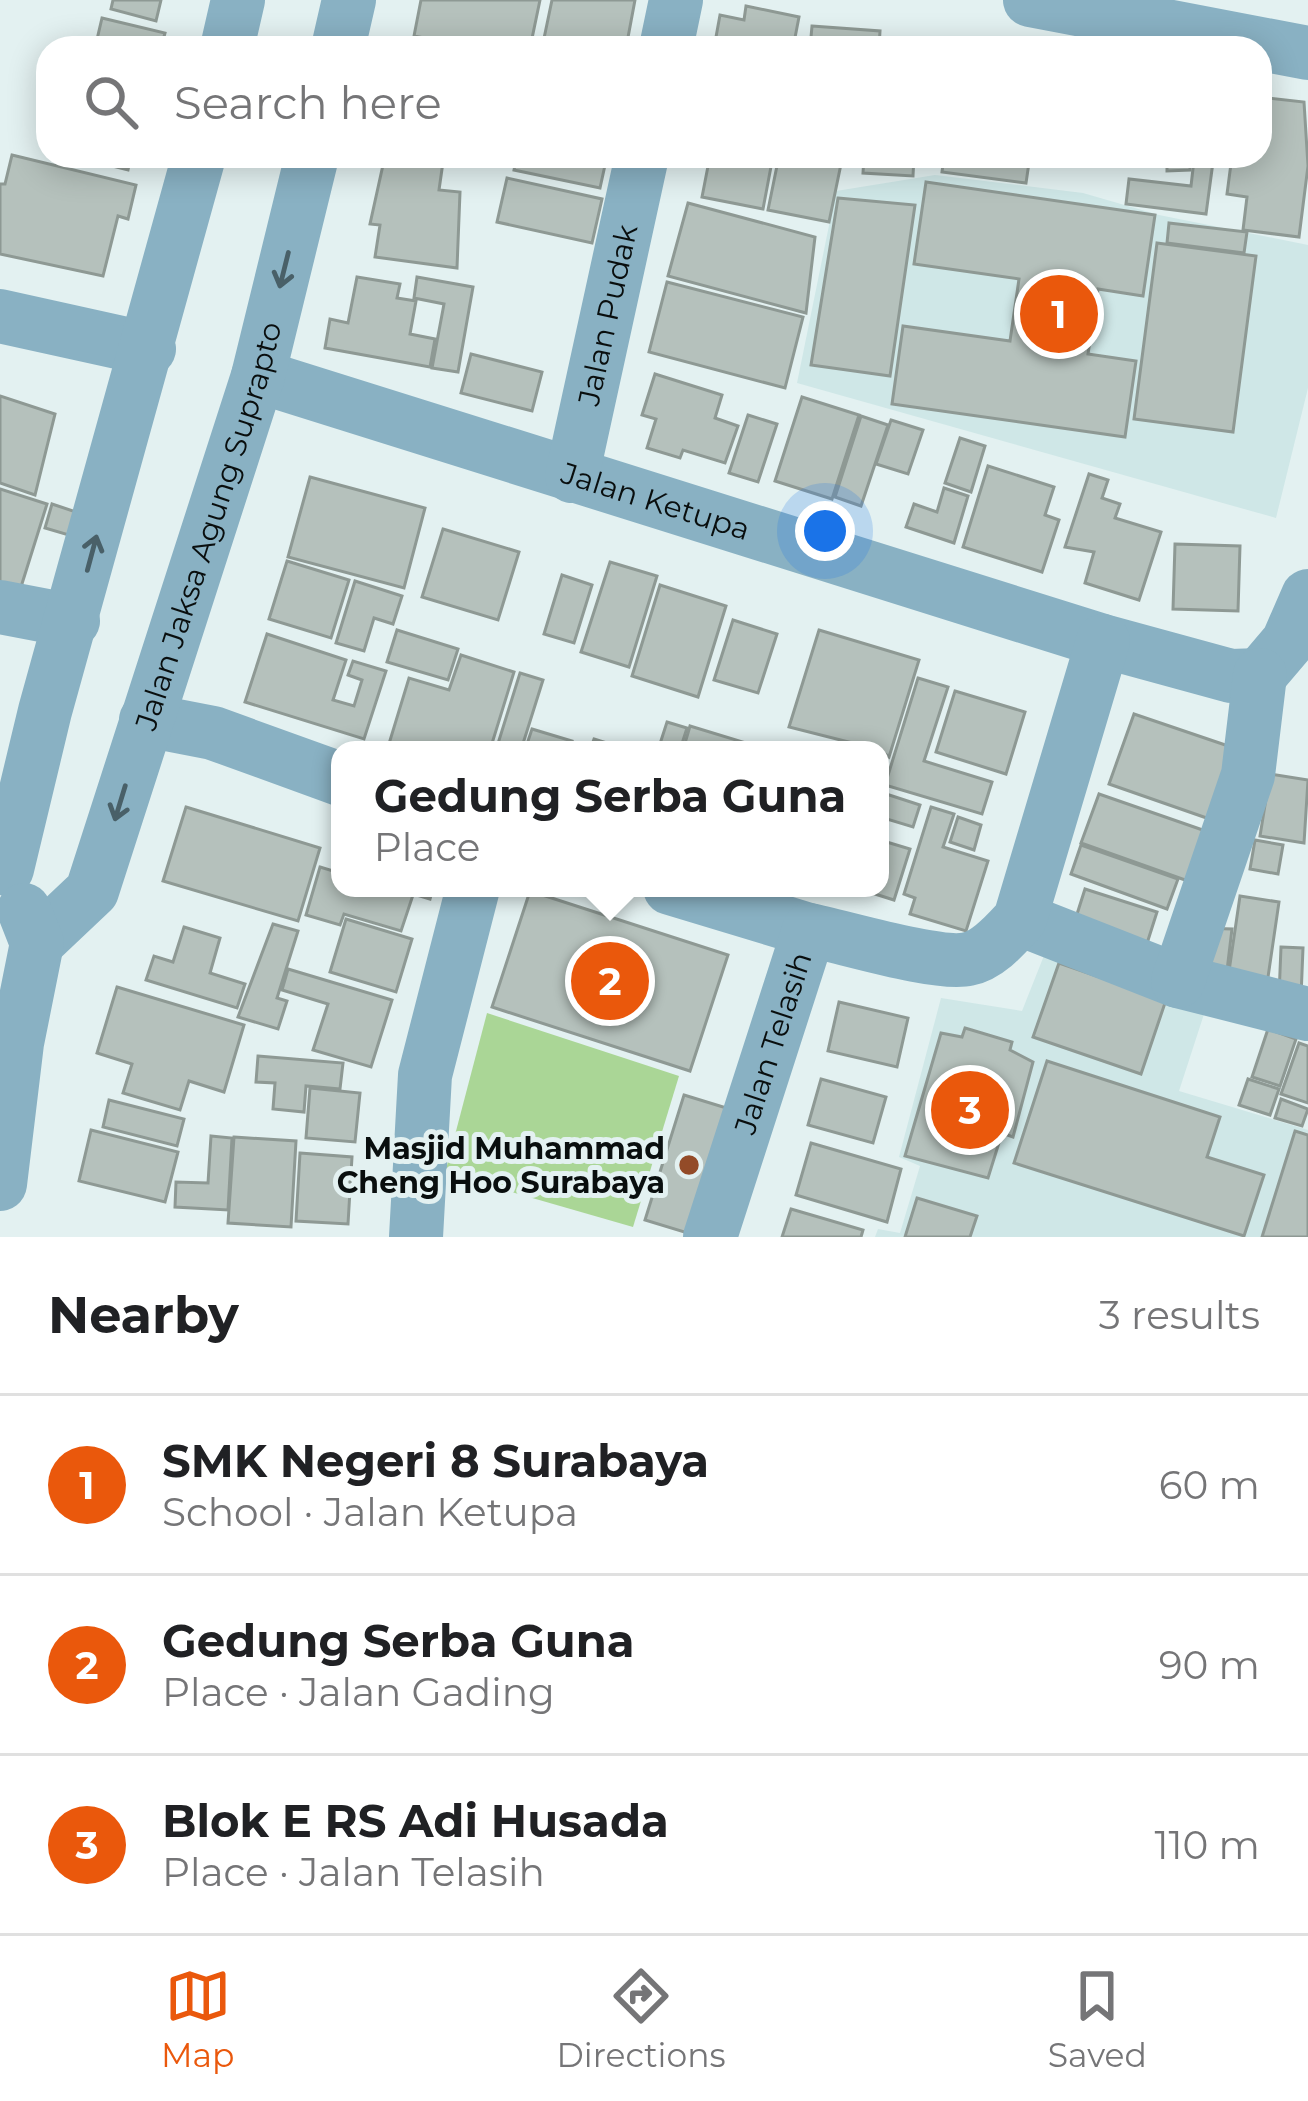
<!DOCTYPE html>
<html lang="en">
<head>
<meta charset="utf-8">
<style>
  body { margin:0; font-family:Montserrat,sans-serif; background:#f6f6f6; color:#202124 }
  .you { position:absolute; left:825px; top:531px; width:42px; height:42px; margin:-30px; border:9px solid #fff; border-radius:50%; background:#1a73e8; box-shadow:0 0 0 18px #1a73e833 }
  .badge { display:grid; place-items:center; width:78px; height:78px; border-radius:50%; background:#ea580c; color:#fff; font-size:39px; font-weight:700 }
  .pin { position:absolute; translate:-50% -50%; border:6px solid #fff; box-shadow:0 3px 12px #0006 }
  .popup { position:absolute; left:331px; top:741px; width:558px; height:156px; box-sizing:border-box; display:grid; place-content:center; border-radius:24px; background:#fff; filter:drop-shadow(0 3px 9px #0005); font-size:39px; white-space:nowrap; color:#757577 }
  .popup b { font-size:45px; color:#202124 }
  .popup::after { content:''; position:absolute; left:50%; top:100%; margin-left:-24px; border:24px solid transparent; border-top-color:#fff }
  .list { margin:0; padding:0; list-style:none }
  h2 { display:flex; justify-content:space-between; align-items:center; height:156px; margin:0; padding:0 48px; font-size:51px }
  h2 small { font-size:39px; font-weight:400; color:#757577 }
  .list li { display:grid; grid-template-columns:78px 1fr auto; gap:36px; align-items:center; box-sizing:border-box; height:180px; padding:0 48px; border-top:3px solid #e0e0e0 }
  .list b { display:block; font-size:45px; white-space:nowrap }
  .list p { margin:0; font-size:39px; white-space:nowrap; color:#757577 }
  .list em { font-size:39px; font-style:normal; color:#757577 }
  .icon { flex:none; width:66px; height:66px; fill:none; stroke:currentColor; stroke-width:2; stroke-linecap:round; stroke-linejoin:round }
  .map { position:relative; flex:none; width:1308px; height:1237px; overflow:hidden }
  .search { position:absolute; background:#fff; box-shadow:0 6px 30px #0003; left:36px; right:36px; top:36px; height:132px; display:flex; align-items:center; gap:30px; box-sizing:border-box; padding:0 42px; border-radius:36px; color:#757577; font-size:45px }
  .sheet { height:696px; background:#fff }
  nav { display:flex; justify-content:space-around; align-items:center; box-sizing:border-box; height:168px; border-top:3px solid #e0e0e0; background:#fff; font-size:33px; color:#757577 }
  nav a { display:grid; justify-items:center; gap:6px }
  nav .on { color:#ea580c }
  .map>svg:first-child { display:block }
  .built { fill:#cfe7e7 }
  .green { fill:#aad696 }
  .building { fill:#b5c1bc; stroke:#8e9994; stroke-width:3 }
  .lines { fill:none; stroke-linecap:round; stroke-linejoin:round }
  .minor { stroke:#89b1c3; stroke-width:54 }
  .oneway { stroke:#496068 }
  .poi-dot { fill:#934b28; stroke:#e3f1f1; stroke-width:4.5 }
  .labels { text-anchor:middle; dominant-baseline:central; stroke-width:10; stroke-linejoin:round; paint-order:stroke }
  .street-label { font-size:30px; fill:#090e0e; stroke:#e3f1f1 }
  .poi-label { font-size:30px; font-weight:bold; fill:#090e0e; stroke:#e3f1f1; text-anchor:end }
</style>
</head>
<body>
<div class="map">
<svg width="1308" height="1237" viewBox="0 0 1308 1237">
  <rect width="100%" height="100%" fill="#e3f1f1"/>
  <g class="built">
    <polygon points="935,175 1083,193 1159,215 1308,245 1308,388 1276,518 797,383 836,191"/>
    <polygon points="1045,953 1205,1011 1179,1091 1308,1130 1308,1237 875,1237 878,1229 900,1233 920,1166 899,1157 941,998 1022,1011"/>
  </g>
  <polygon class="green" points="487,1013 679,1076 633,1227 445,1173"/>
  <g class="building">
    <polygon points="113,0 161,0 156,21 111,9"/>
    <polygon points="421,0 540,0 530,48 475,48 414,36"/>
    <polygon points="552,0 635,0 626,48 542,48"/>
    <polygon points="746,6 799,17 793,48 714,48 720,15 744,20"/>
    <polygon points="102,18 165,33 161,48 95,48"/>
    <polygon points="812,26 880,31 879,48 810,48"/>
    <polygon points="1260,97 1304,102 1308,166 1299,237 1243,230 1247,197 1227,194 1232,156 1260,156"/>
    <polygon points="12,155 136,185 128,219 118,216 103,276 0,254 0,184 5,184"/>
    <polygon points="72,156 131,156 128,170"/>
    <polygon points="385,156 443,162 439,190 460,192 457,268 375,257 380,225 370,224"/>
    <polygon points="517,156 607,156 600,188 514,170"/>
    <polygon points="710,156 773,156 763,209 702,197"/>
    <polygon points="779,156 841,164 829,222 768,210"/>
    <polygon points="864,156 914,156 913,176 863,173"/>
    <polygon points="944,156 1030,156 1026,183 942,172"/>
    <polygon points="1141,156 1190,156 1190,170 1167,171 1167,159"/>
    <polygon points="1194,160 1213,162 1206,214 1126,204 1129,179 1191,186"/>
    <polygon points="507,178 602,199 592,243 497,222"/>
    <polygon points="926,182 1155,215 1143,296 1098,289 1088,354 1136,361 1125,437 892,404 903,326 1010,341 1019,279 914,264"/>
    <polygon points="838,198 915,205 890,376 811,365"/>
    <polygon points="688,203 815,237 806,313 668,276"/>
    <polygon points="1169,223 1247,232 1244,253 1167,243"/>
    <polygon points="1157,243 1256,256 1233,432 1134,419"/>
    <polygon points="357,277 400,284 397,298 416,301 410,334 435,339 430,367 325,348 330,319 348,323"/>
    <polygon points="417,277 473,287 458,372 432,368 444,304 414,298"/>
    <polygon points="667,282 803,317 785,388 649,352"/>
    <polygon points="471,354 542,372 532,411 461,393"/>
    <polygon points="655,374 722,395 715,418 738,426 725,463 683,450 680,458 647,448 656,419 642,415"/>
    <polygon points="0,396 55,414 35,495 0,483"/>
    <polygon points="802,397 859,415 832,499 775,481"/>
    <polygon points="748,415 777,424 758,482 729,473"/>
    <polygon points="861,416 888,425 861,506 835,497"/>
    <polygon points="891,420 923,430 908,474 876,464"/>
    <polygon points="960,438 985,446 971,492 945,483"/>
    <polygon points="988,466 1054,487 1045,515 1059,520 1042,572 963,547"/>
    <polygon points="1089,474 1108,480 1102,498 1120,504 1115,518 1161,532 1139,600 1085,583 1094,552 1065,547"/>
    <polygon points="310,477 425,508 404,588 288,557"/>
    <polygon points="944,488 968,496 954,543 906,527 914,504 937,512"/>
    <polygon points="0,489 47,504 15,606 0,601"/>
    <polygon points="52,504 79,513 72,536 45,528"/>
    <polygon points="443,529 519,552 498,620 422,597"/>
    <polygon points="1175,544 1240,546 1238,611 1173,609"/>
    <polygon points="287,561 349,580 331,638 269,619"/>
    <polygon points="610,562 657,576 629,667 581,652"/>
    <polygon points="562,575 592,585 574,643 544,634"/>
    <polygon points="355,581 402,596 393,624 374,618 364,651 336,643"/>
    <polygon points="660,585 726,606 698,697 632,676"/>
    <polygon points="733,620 777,634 758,693 714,680"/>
    <polygon points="397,630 458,649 448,680 387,662"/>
    <polygon points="819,630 919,660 889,757 880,750 789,727"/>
    <polygon points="267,634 346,660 333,700 354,706 362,680 348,675 353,661 386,671 364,739 245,702"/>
    <polygon points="461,655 514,672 490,750 388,747 409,678 449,690"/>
    <polygon points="520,673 543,680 521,750 496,750"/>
    <polygon points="918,678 948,687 924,761 992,782 982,814 885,785"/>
    <polygon points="955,691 1025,712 1006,774 936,752"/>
    <polygon points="1134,714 1246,752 1221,823 1109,784"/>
    <polygon points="667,722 687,728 680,750 658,750"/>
    <polygon points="690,726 769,750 683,750"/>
    <polygon points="532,729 572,741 569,750 525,750"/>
    <polygon points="594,739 629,750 590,750"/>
    <polygon points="1270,774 1308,780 1304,843 1260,836"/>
    <polygon points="880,792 920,805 913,827 880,817"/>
    <polygon points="1099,794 1220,836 1202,886 1081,843"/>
    <polygon points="186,807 320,848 298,921 163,881"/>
    <polygon points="931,807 954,814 943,847 988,861 966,931 910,914 915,898 904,894"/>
    <polygon points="958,817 981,825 974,850 950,842"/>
    <polygon points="880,840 910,849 894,900 856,888 880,888"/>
    <polygon points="1255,840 1283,845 1278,874 1250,869"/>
    <polygon points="1081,845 1178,879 1167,909 1071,874"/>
    <polygon points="320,867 340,873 340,888 390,888 413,895 401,931 344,914 340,925 306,915"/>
    <polygon points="394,888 433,888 430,899"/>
    <polygon points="1085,889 1157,912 1143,956 1071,933"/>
    <polygon points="530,891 728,955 690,1071 492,1007"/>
    <polygon points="1240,896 1279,902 1267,984 1228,978"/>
    <polygon points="346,919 412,939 396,992 330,972"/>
    <polygon points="273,924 298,931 277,998 287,1001 278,1029 238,1017"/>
    <polygon points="184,927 220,938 210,973 245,984 237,1008 146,980 154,956 173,962"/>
    <polygon points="1201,928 1232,929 1226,979 1194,975"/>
    <polygon points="1281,947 1303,948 1301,997 1279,996"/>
    <polygon points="1059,963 1166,1000 1141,1074 1033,1037"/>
    <polygon points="288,969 392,1000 371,1067 313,1050 328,1004 282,990"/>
    <polygon points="117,987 244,1025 224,1092 189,1081 180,1110 123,1093 132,1064 97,1053"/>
    <polygon points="839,1002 908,1018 897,1067 828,1051"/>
    <polygon points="965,1028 1012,1042 1010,1050 1033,1062 1013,1137 1002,1133 988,1178 905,1156 941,1033 962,1037"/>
    <polygon points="1268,1029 1296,1039 1280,1086 1252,1077"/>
    <polygon points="1299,1043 1308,1046 1308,1103 1281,1094"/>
    <polygon points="258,1056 343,1063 340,1089 306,1086 304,1112 273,1109 275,1083 256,1082"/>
    <polygon points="1047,1061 1220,1117 1207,1157 1264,1175 1244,1236 1014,1163"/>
    <polygon points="821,1079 886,1097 873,1143 808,1125"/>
    <polygon points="1248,1079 1279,1089 1270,1115 1239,1105"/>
    <polygon points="310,1088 360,1093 355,1142 306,1138"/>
    <polygon points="684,1095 733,1110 694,1235 645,1220"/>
    <polygon points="1281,1099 1308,1109 1302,1126 1275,1118"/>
    <polygon points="109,1100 184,1119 177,1146 103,1127"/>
    <polygon points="91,1130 178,1152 165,1202 79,1181"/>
    <polygon points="1295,1131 1308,1135 1308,1237 1262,1237"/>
    <polygon points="211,1136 232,1138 228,1210 175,1207 176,1182 208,1183"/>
    <polygon points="234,1137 296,1141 291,1227 228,1223"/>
    <polygon points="811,1143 901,1169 887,1222 796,1195"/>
    <polygon points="300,1153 352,1157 348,1224 296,1221"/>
    <polygon points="917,1198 977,1216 970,1237 905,1237"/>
    <polygon points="791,1209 863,1230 861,1237 782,1237"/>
  </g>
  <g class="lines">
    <g class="minor">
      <polyline points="1030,0 1308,53"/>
      <polyline points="227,48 238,0"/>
      <polyline points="338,48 349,0"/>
      <polyline points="666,48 676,0"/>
      <polyline points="0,316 149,349"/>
      <path id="s1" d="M 258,376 L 1103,641 L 1231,676 L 1260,675"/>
      <path id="s2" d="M 572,476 L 642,156"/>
      <polyline points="0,607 73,621"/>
      <polyline points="1260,675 1288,642 1308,596"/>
      <polyline points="146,720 213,733 340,779"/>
      <polyline points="7,869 45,711 199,156"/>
      <polyline points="670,888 809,930"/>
      <polyline points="1020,919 1178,981 1308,1014"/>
      <path id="s3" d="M 37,943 L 92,891 L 258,376 L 312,156"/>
      <polyline points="1178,981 1248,775 1260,675"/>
      <polyline points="0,1184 17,1043 37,943 24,910"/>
      <polyline points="416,1237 425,1075 473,888"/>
      <path id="s4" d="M 710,1237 L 809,930 C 844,937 938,966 968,959 C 989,955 1007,933 1020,919 L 1103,641"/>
    </g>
  </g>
  <defs><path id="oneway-shaft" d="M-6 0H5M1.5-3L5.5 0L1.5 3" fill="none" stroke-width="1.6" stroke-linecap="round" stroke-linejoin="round" transform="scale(3)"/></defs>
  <g class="oneway">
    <use href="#oneway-shaft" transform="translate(284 270) rotate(104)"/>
    <use href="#oneway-shaft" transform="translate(92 553) rotate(-75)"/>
    <use href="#oneway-shaft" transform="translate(120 803) rotate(107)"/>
  </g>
  <circle class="poi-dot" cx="689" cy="1165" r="12"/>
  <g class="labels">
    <g class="street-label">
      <text stroke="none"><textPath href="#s2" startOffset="165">Jalan Pudak</textPath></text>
      <text stroke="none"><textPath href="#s1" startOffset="417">Jalan Ketupa</textPath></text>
      <text stroke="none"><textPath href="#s3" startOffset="459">Jalan Jaksa Agung Suprapto</textPath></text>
      <text stroke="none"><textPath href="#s4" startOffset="204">Jalan Telasih</textPath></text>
    </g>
    <g class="poi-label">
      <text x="665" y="1148">Masjid Muhammad<tspan x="665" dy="34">Cheng Hoo Surabaya</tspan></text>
    </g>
  </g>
</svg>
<div class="you"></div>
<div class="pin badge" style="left:1059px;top:314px">1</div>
<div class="pin badge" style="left:610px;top:981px">2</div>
<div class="popup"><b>Gedung Serba Guna</b>Place</div>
<div class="pin badge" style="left:970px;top:1110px">3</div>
<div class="search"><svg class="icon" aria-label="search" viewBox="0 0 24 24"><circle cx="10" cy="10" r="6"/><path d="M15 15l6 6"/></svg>Search here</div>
</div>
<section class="sheet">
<h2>Nearby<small>3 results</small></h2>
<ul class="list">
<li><span class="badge">1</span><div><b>SMK Negeri 8 Surabaya</b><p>School · Jalan Ketupa</p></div><em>60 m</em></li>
<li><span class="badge">2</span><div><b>Gedung Serba Guna</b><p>Place · Jalan Gading</p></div><em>90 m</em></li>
<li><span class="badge">3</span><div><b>Blok E RS Adi Husada</b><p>Place · Jalan Telasih</p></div><em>110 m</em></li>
</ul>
</section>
<nav>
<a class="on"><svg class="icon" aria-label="map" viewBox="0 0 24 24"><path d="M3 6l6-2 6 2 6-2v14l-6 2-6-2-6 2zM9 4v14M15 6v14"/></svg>Map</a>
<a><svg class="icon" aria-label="directions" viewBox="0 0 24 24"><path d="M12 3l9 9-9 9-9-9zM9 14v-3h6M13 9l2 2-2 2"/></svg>Directions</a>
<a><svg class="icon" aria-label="saved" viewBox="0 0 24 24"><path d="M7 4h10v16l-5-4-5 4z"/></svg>Saved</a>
</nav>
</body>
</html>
